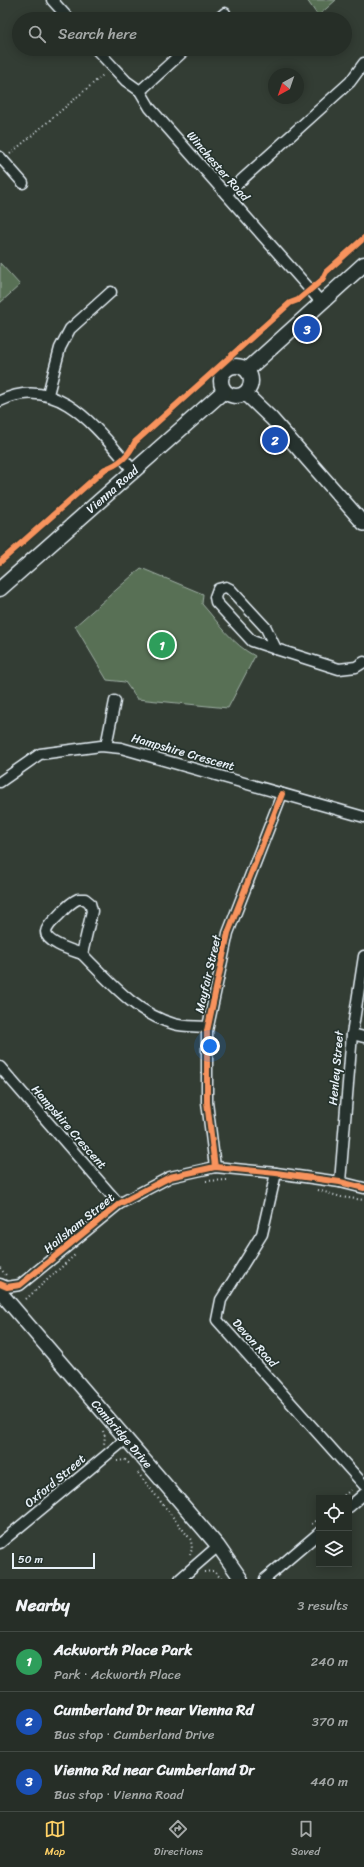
<!DOCTYPE html>
<html lang="en">
<head>
<meta charset="utf-8">
<style>
  body { margin:0; font-family:Sriracha,sans-serif; background:#2e362f; color:#f1f3f6 }
  .controls { position:absolute; right:12px; bottom:12px; display:grid; overflow:hidden; border-radius:0px; box-shadow:0 2px 10px #0003 }
  .controls button { width:36px; height:36px; display:grid; place-items:center; padding:0; border:0; border-bottom:1px solid #424a44; background:#262e27; color:#f1f3f6; font:20px sans-serif }
  .compass { position:absolute; left:268px; top:68px; width:36px; height:36px; border-radius:50%; background:#262e27; box-shadow:0 2px 10px #0003; rotate:220deg }
  .scale { position:absolute; left:12px; bottom:10px; width:83px; box-sizing:border-box; padding-left:4px; border:2px solid #e8f1f8; border-top:0; font-size:11px; line-height:14px; white-space:nowrap; color:#e8f1f8; -webkit-text-stroke:3px #26332d; paint-order:stroke }
  .you { position:absolute; left:210px; top:1046px; width:14px; height:14px; margin:-10px; border:3px solid #fff; border-radius:50%; background:#1a73e8; box-shadow:0 0 0 6px #1a73e833 }
  .badge { display:grid; place-items:center; width:26px; height:26px; border-radius:50%; background:#ffd166; color:#fff; font-size:13px; font-weight:700 }
  .pin { position:absolute; translate:-50% -50%; border:2px solid #fff; box-shadow:0 1px 4px #0006 }
  .list { margin:0; padding:0; list-style:none }
  h2 { display:flex; justify-content:space-between; align-items:center; height:52px; margin:0; padding:0 16px; font-size:17px }
  h2 small { font-size:13px; font-weight:400; color:#a4a8a7 }
  .list li { display:grid; grid-template-columns:26px 1fr auto; gap:12px; align-items:center; box-sizing:border-box; height:60px; padding:0 16px; border-top:1px solid #424a44 }
  .list b { display:block; font-size:15px; white-space:nowrap }
  .list p { margin:0; font-size:13px; white-space:nowrap; color:#a4a8a7 }
  .list em { font-size:13px; font-style:normal; color:#a4a8a7 }
  .icon { flex:none; width:22px; height:22px; fill:none; stroke:currentColor; stroke-width:2; stroke-linecap:round; stroke-linejoin:round }
  .map { position:relative; flex:none; width:364px; height:1579px; overflow:hidden }
  .search { position:absolute; background:#262e27; box-shadow:0 2px 10px #0003; left:12px; right:12px; top:12px; height:44px; display:flex; align-items:center; gap:10px; box-sizing:border-box; padding:0 14px; border-radius:22px; color:#a4a8a7; font-size:15px }
  .sheet { height:232px; background:#262e27 }
  nav { display:flex; justify-content:space-around; align-items:center; box-sizing:border-box; height:56px; border-top:1px solid #424a44; background:#262e27; font-size:11px; color:#a4a8a7 }
  nav a { display:grid; justify-items:center; gap:2px }
  nav .on { color:#ffd166 }
  .map>svg:first-child { display:block }
  .green { fill:#587055; stroke:#a0b0a6 }
  .lines { fill:none; stroke-linecap:round; stroke-linejoin:round }
  .minor-casing { stroke:#e8f1f8; stroke-width:13 }
  .tertiary-casing { stroke:#e8f1f8; stroke-width:16 }
  .secondary-casing { stroke:#e8f1f8; stroke-width:17 }
  .path { stroke:#e8f1f8; stroke-width:2; stroke-dasharray:1 3; stroke-linecap:butt }
  .minor { stroke:#26332d; stroke-width:10 }
  .tertiary { stroke:#26332d; stroke-width:13 }
  .secondary { stroke:#26332d; stroke-width:14 }
  .cycleway-casing { stroke:#26332d; stroke-width:8 }
  .cycleway { stroke:#f8935d; stroke-width:6 }
  .labels { text-anchor:middle; dominant-baseline:central; stroke-width:3.5; stroke-linejoin:round; paint-order:stroke }
  .street-label { font-size:12px; fill:#e8f1f8; stroke:#26332d }
</style>
</head>
<body>
<div class="map">
<svg width="364" height="1579" viewBox="0 0 364 1579">
  <rect width="100%" height="100%" fill="#333d34"/>
  <filter id="ink" filterUnits="userSpaceOnUse"><feTurbulence type="fractalNoise" baseFrequency=".025" numOctaves="2"/><feDisplacementMap in="SourceGraphic" scale="8" xChannelSelector="R" yChannelSelector="G"/><feConvolveMatrix kernelMatrix="1 2 1 2 8 2 1 2 1" color-interpolation-filters="sRGB"/></filter>
  <g filter="url(#ink)">
    <g class="green">
      <polygon points="307,0 336,0 318,16"/>
      <polygon points="0,263 20,285 0,303"/>
      <path d="M 141,568 L 203,594 L 202,604 C 218,622 233,645 255,656 L 228,708 L 137,699 L 125,682 L 107,680 L 75,626 Z"/>
    </g>
    <g class="lines">
      <g class="minor-casing">
        <g id="minor">
          <polyline points="52,0 69,19"/>
          <polyline points="218,19 225,13"/>
          <polyline points="96,49 126,81 140,91 150,108 321,302"/>
          <polyline points="140,91 186,49"/>
          <polyline points="0,157 23,183"/>
          <polyline points="226,194 350,82 364,63"/>
          <polyline points="48,394 60,348 70,329 111,292"/>
          <path d="M 0,401 C 59,372 99,432 133,470"/>
          <polygon points="226,587 230,589 266,628 276,649 252,641 216,602 215,597 218,589"/>
          <polyline points="276,649 339,669 356,667 364,662"/>
          <polyline points="106,746 115,701"/>
          <polyline points="0,782 40,754 101,746 121,748 364,817"/>
          <path d="M 78,899 L 85,899 L 90,903 L 92,911 L 82,954 C 74,951 46,943 46,932 C 47,926 53,921 57,917 C 64,910 69,903 78,899 Z"/>
          <path d="M 82,954 C 109,981 135,1013 174,1024 C 184,1027 197,1026 207,1027"/>
          <polyline points="352,1034 364,1037"/>
          <polyline points="0,1067 119,1204"/>
          <polyline points="215,1167 207,1102 207,1031 228,933 282,794"/>
          <polyline points="276,1173 262,1234 221,1300 217,1320 364,1485"/>
          <polyline points="340,1182 352,1034 364,956"/>
          <polyline points="0,1284 7,1287 20,1285 119,1204 170,1177 215,1167 276,1173 340,1182 364,1188"/>
          <polyline points="349,1507 364,1494"/>
          <polyline points="0,1543 126,1439"/>
          <polyline points="180,1579 218,1546"/>
          <polyline points="265,1579 319,1533"/>
        </g>
      </g>
      <g class="tertiary-casing">
        <g id="tertiary">
          <polyline points="245,393 272,419 364,524"/>
          <path id="s1" d="M 0,1292 L 218,1546 L 241,1579"/>
        </g>
      </g>
      <g class="secondary-casing">
        <g id="secondary">
          <circle cx="236" cy="381" r="15"/>
          <polyline points="247,370 364,264"/>
          <path id="s2" d="M 0,589 L 224,391"/>
        </g>
      </g>
      <g class="path">
        <polyline points="10,154 103,75"/>
        <polyline points="206,1181 227,1180"/>
        <polyline points="318,1190 341,1197 364,1200"/>
        <polyline points="0,1268 6,1275"/>
        <polyline points="26,1299 76,1254"/>
        <polyline points="103,1431 105,1436 104,1444"/>
        <polyline points="117,1461 125,1460 131,1465"/>
        <polyline points="138,1473 191,1540 192,1549 190,1555"/>
        <polyline points="341,1498 353,1488"/>
        <polyline points="312,1524 319,1518"/>
        <polyline points="204,1572 213,1571 222,1579"/>
      </g>
      <use href="#minor" class="minor"/>
      <use href="#tertiary" class="tertiary"/>
      <use href="#secondary" class="secondary"/>
      <g class="cycleway-casing">
        <g id="cycleway">
          <path d="M 0,562 L 105,469 C 118,465 129,455 135,442 L 290,303 L 298,300 L 322,280 L 326,272 L 364,238"/>
          <polyline points="215,1167 207,1102 207,1031 228,933 282,794"/>
          <polyline points="0,1284 7,1287 20,1285 119,1204 170,1177 215,1167 276,1173 340,1182 364,1188"/>
        </g>
      </g>
      <use href="#cycleway" class="cycleway"/>
    </g>
  </g>
  <g class="labels">
    <g class="street-label">
      <text transform="translate(218 166) rotate(49)">Winchester Road</text>
      <text stroke="none"><textPath href="#s2" startOffset="150">Vienna Road</textPath></text>
      <text transform="translate(183 752) rotate(16)">Hampshire Crescent</text>
      <text transform="translate(208 974) rotate(-77)">Mayfair Street</text>
      <text transform="translate(336 1068) rotate(-85)">Henley Street</text>
      <text transform="translate(69 1127) rotate(49)">Hampshire Crescent</text>
      <text transform="translate(79 1223) rotate(-39)">Hailsham Street</text>
      <text transform="translate(255 1343) rotate(48)">Devon Road</text>
      <text stroke="none"><textPath href="#s1" startOffset="187">Cambridge Drive</textPath></text>
      <text transform="translate(55 1481) rotate(-40)">Oxford Street</text>
    </g>
  </g>
</svg>
<div class="controls">
<button><svg class="icon" aria-label="locate" viewBox="0 0 24 24"><circle cx="12" cy="12" r="6"/><path d="M12 2v4M12 18v4M2 12h4M18 12h4"/></svg></button>
<button><svg class="icon" aria-label="layers" viewBox="0 0 24 24"><path d="M12 4l9 5-9 5-9-5zM3 14l9 5 9-5"/></svg></button>
</div>
<svg class="compass" viewBox="-18 -18 36 36"><path d="M0-13l5 13h-10z" fill="#e53935"/><path d="M0 13l5-13h-10z" fill="#a4a8a7"/></svg>
<div class="scale">50 m</div>
<div class="you"></div>
<div class="pin badge" style="left:162px;top:645px;background:#2e9e5b">1</div>
<div class="pin badge" style="left:275px;top:440px;background:#1a4fb4">2</div>
<div class="pin badge" style="left:307px;top:329px;background:#1a4fb4">3</div>
<div class="search"><svg class="icon" aria-label="search" viewBox="0 0 24 24"><circle cx="10" cy="10" r="6"/><path d="M15 15l6 6"/></svg>Search here</div>
</div>
<section class="sheet">
<h2>Nearby<small>3 results</small></h2>
<ul class="list">
<li><span class="badge" style="background:#2e9e5b">1</span><div><b>Ackworth Place Park</b><p>Park · Ackworth Place</p></div><em>240 m</em></li>
<li><span class="badge" style="background:#1a4fb4">2</span><div><b>Cumberland Dr near Vienna Rd</b><p>Bus stop · Cumberland Drive</p></div><em>370 m</em></li>
<li><span class="badge" style="background:#1a4fb4">3</span><div><b>Vienna Rd near Cumberland Dr</b><p>Bus stop · Vienna Road</p></div><em>440 m</em></li>
</ul>
</section>
<nav>
<a class="on"><svg class="icon" aria-label="map" viewBox="0 0 24 24"><path d="M3 6l6-2 6 2 6-2v14l-6 2-6-2-6 2zM9 4v14M15 6v14"/></svg>Map</a>
<a><svg class="icon" aria-label="directions" viewBox="0 0 24 24"><path d="M12 3l9 9-9 9-9-9zM9 14v-3h6M13 9l2 2-2 2"/></svg>Directions</a>
<a><svg class="icon" aria-label="saved" viewBox="0 0 24 24"><path d="M7 4h10v16l-5-4-5 4z"/></svg>Saved</a>
</nav>
</body>
</html>
